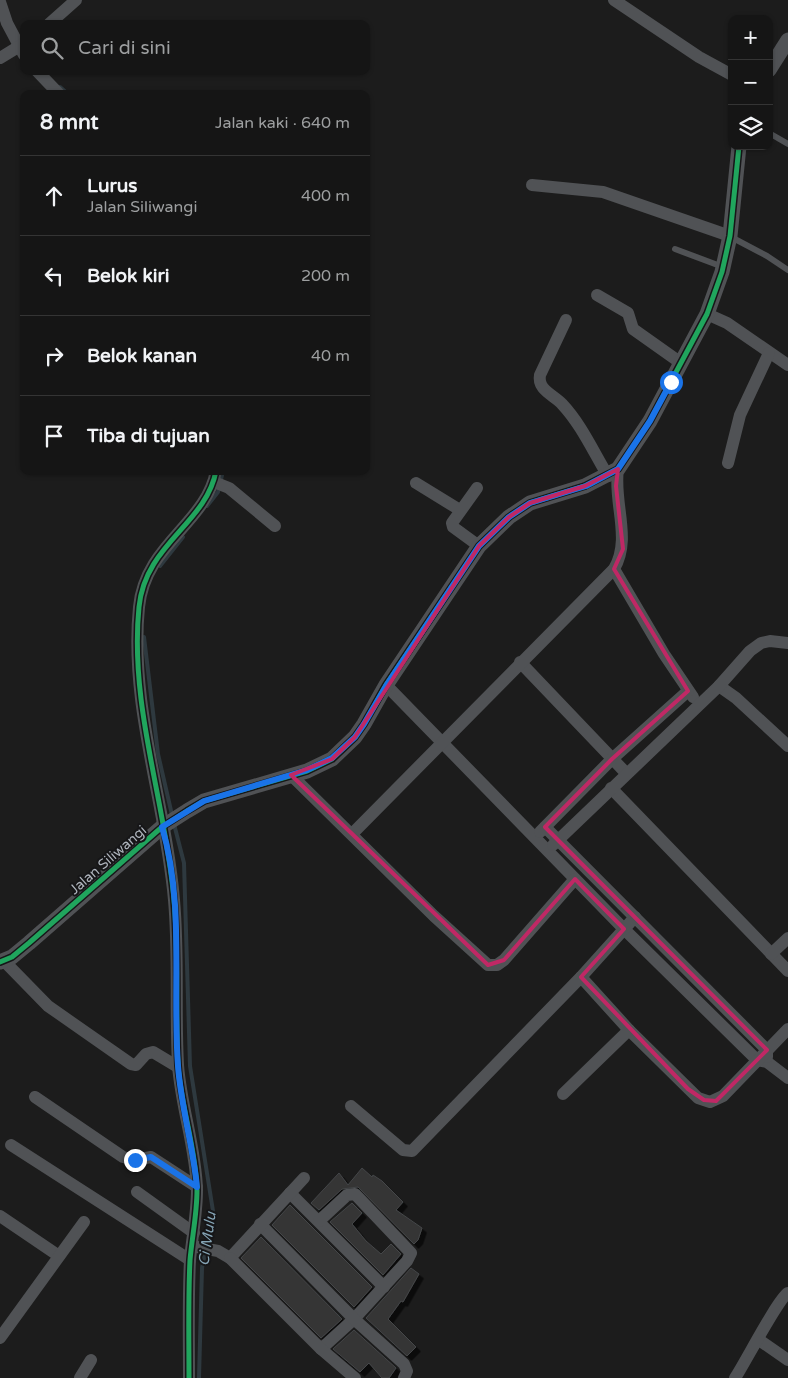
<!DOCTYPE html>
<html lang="id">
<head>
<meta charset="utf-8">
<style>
  body { margin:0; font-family:"Varela Round",sans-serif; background:#1e1e1e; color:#f1f3f6 }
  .controls { position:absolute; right:15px; top:15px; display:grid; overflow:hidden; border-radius:10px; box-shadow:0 1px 4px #0004 }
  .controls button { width:45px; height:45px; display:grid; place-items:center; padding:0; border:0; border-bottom:1px solid #343434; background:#151515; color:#f1f3f6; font:25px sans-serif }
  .stop { position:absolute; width:15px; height:15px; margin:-11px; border:4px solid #1a73e8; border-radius:50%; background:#fff }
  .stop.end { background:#1a73e8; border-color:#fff; box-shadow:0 1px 5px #0008 }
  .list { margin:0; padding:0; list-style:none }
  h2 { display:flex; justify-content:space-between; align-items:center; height:65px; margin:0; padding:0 20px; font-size:21px }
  h2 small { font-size:16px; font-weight:400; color:#9d9fa0 }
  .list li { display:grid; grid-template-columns:32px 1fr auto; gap:15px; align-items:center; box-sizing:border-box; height:80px; padding:0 20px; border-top:1px solid #343434 }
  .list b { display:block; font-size:19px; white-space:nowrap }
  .list p { margin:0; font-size:16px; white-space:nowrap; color:#9d9fa0 }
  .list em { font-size:16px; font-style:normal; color:#9d9fa0 }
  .icon { flex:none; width:28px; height:28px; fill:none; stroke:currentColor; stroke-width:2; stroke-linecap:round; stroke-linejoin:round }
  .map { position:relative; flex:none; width:788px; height:1378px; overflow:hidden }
  .search { position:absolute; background:#151515; box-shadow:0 1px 4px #0004; left:20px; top:20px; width:350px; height:55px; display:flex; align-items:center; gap:12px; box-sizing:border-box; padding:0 18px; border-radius:10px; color:#9d9fa0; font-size:19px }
  .panel { position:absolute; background:#151515; box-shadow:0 1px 4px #0004; left:20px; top:90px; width:350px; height:385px; border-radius:10px }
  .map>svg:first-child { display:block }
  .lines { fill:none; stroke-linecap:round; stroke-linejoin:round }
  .stream { stroke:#2e393f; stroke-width:4 }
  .building { fill:#343434; stroke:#444648; filter:url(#shadow) }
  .service { stroke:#505255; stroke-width:6 }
  .minor { stroke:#505255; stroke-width:12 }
  .tertiary { stroke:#505255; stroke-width:15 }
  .cycleway-casing { stroke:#161618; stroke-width:8 }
  .cycleway { stroke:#20a55d; stroke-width:5 }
  .route { stroke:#1a73e8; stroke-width:6 }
  .marked { fill:none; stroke:#c02865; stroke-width:4; stroke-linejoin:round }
  .labels { text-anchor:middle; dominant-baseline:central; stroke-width:4; stroke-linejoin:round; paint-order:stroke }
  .street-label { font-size:14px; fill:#aeb4bc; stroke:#161618 }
  .water-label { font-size:15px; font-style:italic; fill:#86a5b6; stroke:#161618 }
</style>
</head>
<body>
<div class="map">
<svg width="788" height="1378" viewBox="0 0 788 1378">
  <defs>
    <filter id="shadow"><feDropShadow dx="4.5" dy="4.5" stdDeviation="0" flood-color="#0009"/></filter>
  </defs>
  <rect width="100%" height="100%" fill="#1c1c1c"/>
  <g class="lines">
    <g class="stream">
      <polyline points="60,87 68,94"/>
      <polyline points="207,506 218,492 223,471"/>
      <polyline points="160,566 183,537"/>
      <polyline points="144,637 158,754 172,815"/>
      <polyline points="174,824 184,863 190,1066 213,1211 202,1268 199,1378"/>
    </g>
  </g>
  <g class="building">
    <polygon points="362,1168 372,1177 373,1175 382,1181 403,1202 396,1210 422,1228 418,1240 414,1244 358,1187 342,1189 319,1210 311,1203 339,1173 348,1185"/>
    <polygon points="352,1203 362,1213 352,1224 366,1241 381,1254 391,1244 401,1254 383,1275 330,1222"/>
    <polygon points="290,1205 372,1287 354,1307 272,1225"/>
    <polygon points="261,1237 342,1319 321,1338 241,1258"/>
    <polygon points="411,1268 419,1274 403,1302 401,1301 388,1319 416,1347 407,1356 366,1318"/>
    <polygon points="354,1330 396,1368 389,1378 382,1378 369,1363 360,1372 333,1349"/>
  </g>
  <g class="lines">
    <g class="service">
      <polyline points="769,133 788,144"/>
      <polyline points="731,237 767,256 788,270"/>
      <polyline points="675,249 723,267"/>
    </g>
    <g class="minor">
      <polyline points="614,0 699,57 732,75"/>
      <polyline points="0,2 7,23 24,55"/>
      <polyline points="49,24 76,0"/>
      <polyline points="0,58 23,44"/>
      <polyline points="37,71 59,94"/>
      <polyline points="532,185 603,192 730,236"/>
      <polyline points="597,295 628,313 633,329 681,363"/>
      <polyline points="707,314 727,323 788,365"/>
      <path d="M 566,320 L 540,375 C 537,390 554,395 562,404 C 581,424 594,453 608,476"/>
      <polyline points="728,463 740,415 769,353"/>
      <polyline points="214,482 229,488 275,526"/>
      <polyline points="416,483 460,510"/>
      <polyline points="477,488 452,523 453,527 479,546"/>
      <polyline points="614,569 664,654 693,697"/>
      <polyline points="520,662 626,773"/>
      <polyline points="386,685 624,929 757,1060 767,1062 788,1078"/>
      <polyline points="719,686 736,698 788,746"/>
      <polyline points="291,775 434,916 488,965 497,965 504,960 575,879"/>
      <polyline points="611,788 788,971"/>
      <polyline points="545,827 767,1050 767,1057"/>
      <polyline points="540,832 612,759 688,691"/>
      <path d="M 352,834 L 614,569 C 632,539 613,503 618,469"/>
      <polyline points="553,845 719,686 750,651 761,643 770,641 788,643"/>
      <polyline points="635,917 581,977 629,1030 698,1098 710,1102 723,1096 788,1029"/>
      <polyline points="771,954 788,938"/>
      <polyline points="3,960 48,1006 131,1064 136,1065 146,1054 153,1052 178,1067"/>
      <polyline points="563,1094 629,1030"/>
      <polyline points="35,1097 123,1157 135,1160 151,1157 197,1187"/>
      <polyline points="351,1106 403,1150 412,1151 581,977"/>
      <polyline points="11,1145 190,1260"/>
      <polyline points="137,1192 194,1233"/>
      <polyline points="290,1193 384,1287"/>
      <polyline points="0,1216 59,1256"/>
      <polyline points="319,1221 347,1195 355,1194 411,1253 407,1261 354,1319 321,1349"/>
      <polyline points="260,1224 354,1319 404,1364 407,1371 404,1378"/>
      <polyline points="192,1246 218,1251 230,1258 304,1178"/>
      <polyline points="230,1258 321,1349 355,1378"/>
      <polyline points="0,1338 84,1222"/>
      <polyline points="759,1340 788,1360"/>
      <polyline points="80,1378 91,1360"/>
      <path d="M 189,1378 C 189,1339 188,1299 190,1260 C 192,1237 197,1214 197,1190 C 196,1148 181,1107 178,1065 C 175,1010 179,955 174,900 C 166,803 129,706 139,607 C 145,544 206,524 216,471"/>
      <path d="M 735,1378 C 745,1363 778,1299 788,1293"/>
    </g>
    <g class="tertiary">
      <polyline points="769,70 788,40"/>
      <polyline points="0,962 12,957 29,943 162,827 187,811 204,801 307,771 332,759 355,737 364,724 386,685 479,546 509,517 530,503 585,486 618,469 650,421 707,314 722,272 730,236 739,146"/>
    </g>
    <g class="cycleway-casing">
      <g id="cycleway">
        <polyline points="0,962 12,957 29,943 162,827 187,811 204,801 307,771 332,759 355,737 364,724 386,685 479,546 509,517 530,503 585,486 618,469 650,421 707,314 722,272 730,236 739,146"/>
        <path d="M 189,1378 C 189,1339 188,1299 190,1260 C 192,1237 197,1214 197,1190 C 196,1148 181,1107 178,1065 C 175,1010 179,955 174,900 C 166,803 129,706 139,607 C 145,544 206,524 216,471"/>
      </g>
    </g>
    <use href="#cycleway" class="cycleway"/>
  </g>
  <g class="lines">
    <path class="route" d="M 135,1160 L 151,1157 L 197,1187 C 193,1146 181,1107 178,1066 C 172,987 185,904 162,827 L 204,801 L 307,770 L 332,758 L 355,737 L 364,724 L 386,686 L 479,546 L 509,517 L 530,503 L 586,486 L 618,469 L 650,421 L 671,382"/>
  </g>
  <path class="marked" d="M 618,469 L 616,486 L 623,549 L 614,569 L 688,691 L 612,759 L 545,827 L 767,1050 L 716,1101 L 704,1100 L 688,1089 L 581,977 L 624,929 L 575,879 L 504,960 L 488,965 L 291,775 L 332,759 L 355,737 L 479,546 L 509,517 L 530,503 L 585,486 Z"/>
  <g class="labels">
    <g class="street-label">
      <text transform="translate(108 860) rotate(-41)">Jalan Siliwangi</text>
    </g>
    <g class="water-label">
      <text transform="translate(207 1239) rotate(-82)">Ci Mulu</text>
    </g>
  </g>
</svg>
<div class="controls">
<button>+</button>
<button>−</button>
<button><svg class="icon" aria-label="layers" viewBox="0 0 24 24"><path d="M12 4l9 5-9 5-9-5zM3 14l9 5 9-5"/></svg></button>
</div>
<div class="stop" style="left:671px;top:382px"></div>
<div class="stop end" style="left:135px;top:1160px"></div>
<div class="search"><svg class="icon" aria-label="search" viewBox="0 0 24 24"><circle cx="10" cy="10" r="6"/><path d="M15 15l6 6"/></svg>Cari di sini</div>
<section class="panel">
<h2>8 mnt<small>Jalan kaki · 640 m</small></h2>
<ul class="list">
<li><svg class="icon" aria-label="ahead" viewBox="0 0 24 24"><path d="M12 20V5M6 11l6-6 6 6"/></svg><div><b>Lurus</b><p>Jalan Siliwangi</p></div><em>400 m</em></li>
<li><svg class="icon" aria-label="left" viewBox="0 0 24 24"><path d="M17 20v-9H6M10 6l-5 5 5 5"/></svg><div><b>Belok kiri</b></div><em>200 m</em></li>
<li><svg class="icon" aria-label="right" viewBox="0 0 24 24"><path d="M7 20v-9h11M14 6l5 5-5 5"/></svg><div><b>Belok kanan</b></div><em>40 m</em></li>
<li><svg class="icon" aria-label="arrive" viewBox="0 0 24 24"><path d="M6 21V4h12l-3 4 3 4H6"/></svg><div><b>Tiba di tujuan</b></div></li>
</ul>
</section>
</div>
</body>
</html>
